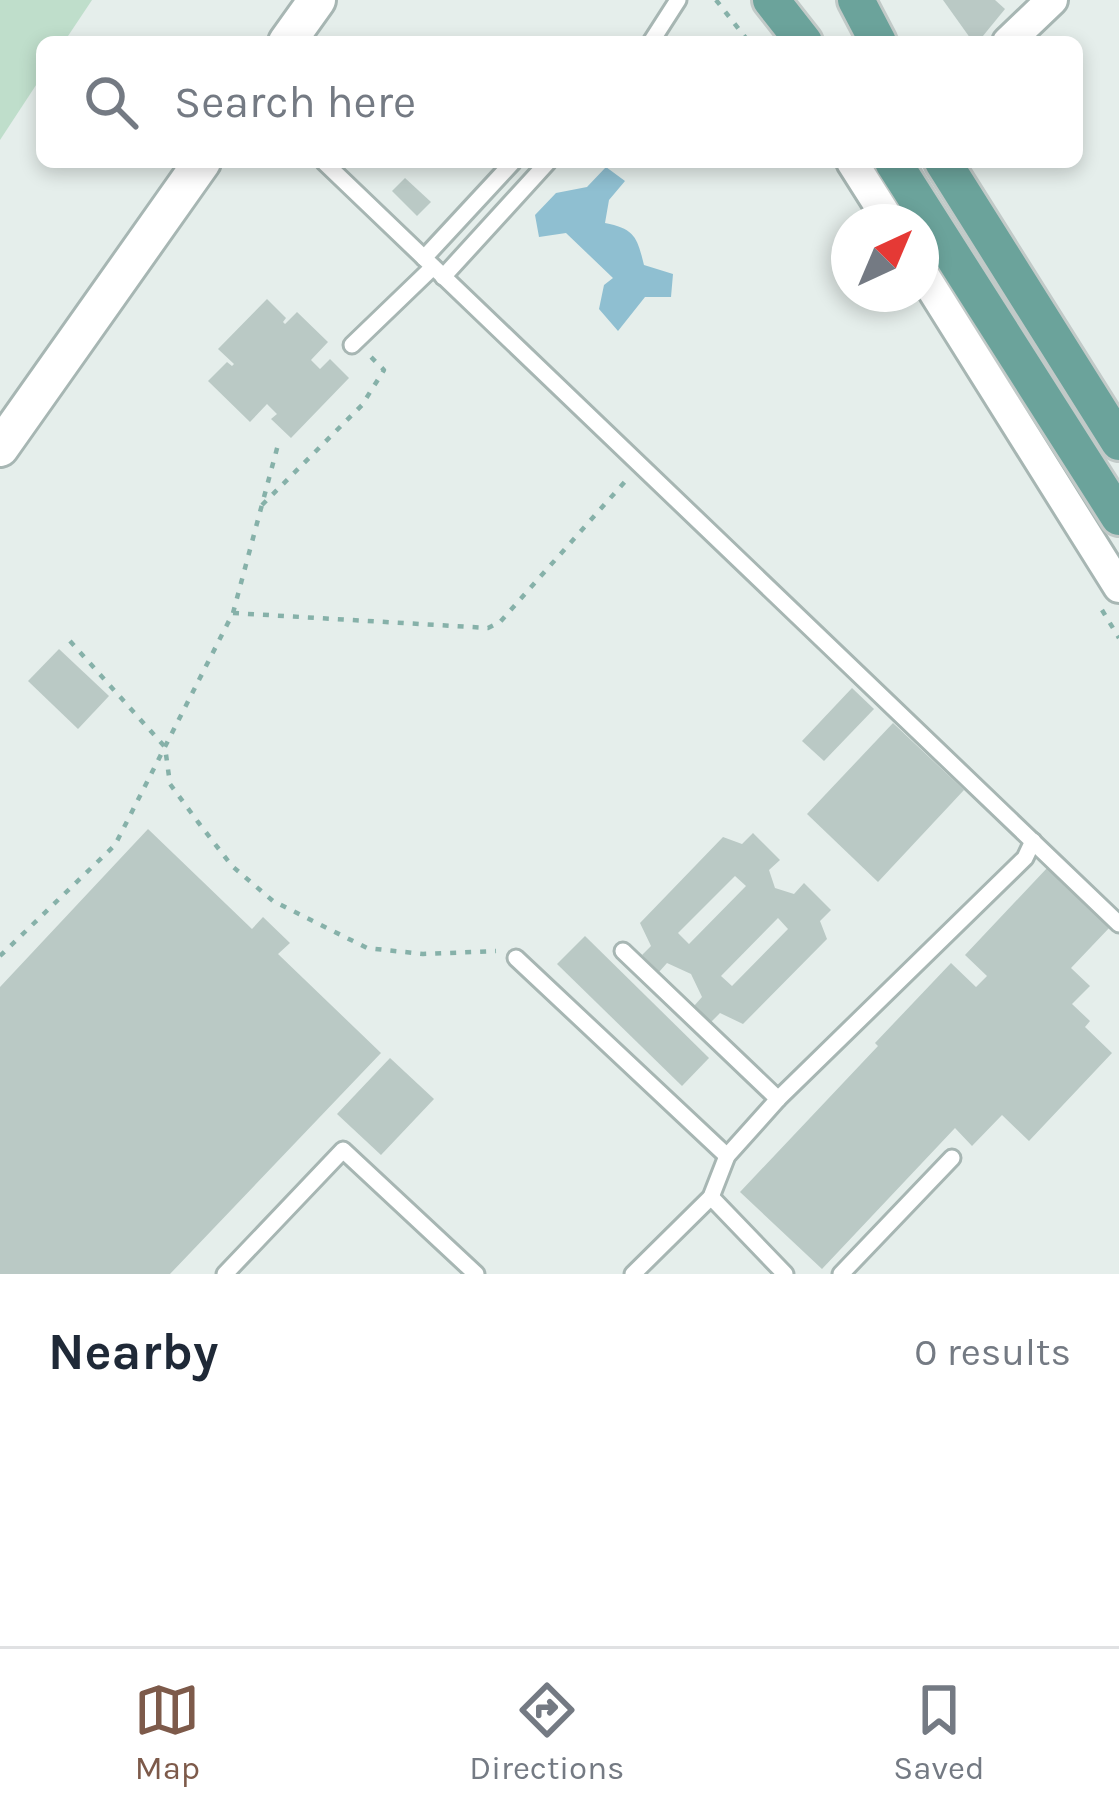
<!DOCTYPE html>
<html lang="en">
<head>
<meta charset="utf-8">
<style>
  body { margin:0; font-family:Karla,sans-serif; background:#f6f6f7; color:#1f2937 }
  .compass { position:absolute; left:831px; top:204px; width:108px; height:108px; border-radius:50%; background:#fff; box-shadow:0 6px 18px #0003; rotate:44deg }
  .list { margin:0; padding:0; list-style:none }
  h2 { display:flex; justify-content:space-between; align-items:center; height:156px; margin:0; padding:0 48px; font-size:51px }
  h2 small { font-size:39px; font-weight:400; color:#747a83 }
  .icon { flex:none; width:66px; height:66px; fill:none; stroke:currentColor; stroke-width:2; stroke-linecap:round; stroke-linejoin:round }
  .map { position:relative; flex:none; width:1119px; height:1274px; overflow:hidden }
  .search { position:absolute; background:#fff; box-shadow:0 6px 18px #0003; left:36px; right:36px; top:36px; height:132px; display:flex; align-items:center; gap:30px; box-sizing:border-box; padding:0 42px; border-radius:18px; color:#747a83; font-size:45px }
  .sheet { height:372px; background:#fff }
  nav { display:flex; justify-content:space-around; align-items:center; box-sizing:border-box; height:168px; border-top:3px solid #e0e1e3; background:#fff; font-size:33px; color:#747a83 }
  nav a { display:grid; justify-items:center; gap:6px }
  nav .on { color:#7d5a4a }
  .map>svg:first-child { display:block }
  .green { fill:#bfdecb }
  .water { fill:#8fbfd1 }
  .building { fill:#bac9c5; fill-rule:evenodd }
  .lines { fill:none; stroke-linecap:round; stroke-linejoin:round }
  .service-casing { stroke:#a7b6b3; stroke-width:21 }
  .minor-casing { stroke:#a7b6b3; stroke-width:36 }
  .tertiary-casing { stroke:#a7b6b3; stroke-width:42 }
  .primary-casing { stroke:#c2cac8; stroke-width:42 }
  .path { stroke:#86b1a9; stroke-width:4.5; stroke-dasharray:6 9; stroke-linecap:butt }
  .service { stroke:#fff; stroke-width:15 }
  .minor { stroke:#fff; stroke-width:30 }
  .tertiary { stroke:#fff; stroke-width:36 }
  .primary { stroke:#6ba39b; stroke-width:36 }
</style>
</head>
<body>
<div class="map">
<svg width="1119" height="1274" viewBox="0 0 1119 1274">
  <rect width="100%" height="100%" fill="#e5eeeb"/>
  <polygon class="green" points="0,0 92,0 64,42 42,42 42,76 0,140"/>
  <path class="water" d="M 606,167 L 625,181 L 609,200 L 605,223 C 635,229 637,237 644,265 L 673,274 L 671,297 L 645,297 L 618,331 L 599,309 L 604,285 L 613,278 L 566,233 L 539,237 L 535,215 L 556,193 L 587,187 Z"/>
  <g class="building">
    <polygon points="943,0 995,0 1005,9 978,42 973,42"/>
    <polygon points="405,178 431,202 417,216 392,191"/>
    <polygon points="267,299 286,318 283,322 285,324 297,312 328,342 311,360 320,369 330,359 349,378 291,438 271,419 277,414 267,404 250,422 208,381 227,362 232,366 234,364 218,349"/>
    <polygon points="59,649 109,696 78,729 28,681"/>
    <polygon points="852,688 874,709 824,761 802,741"/>
    <polygon points="893,723 964,790 878,882 807,814"/>
    <polygon points="148,829 252,929 263,917 290,943 278,954 381,1053 170,1274 0,1274 0,987"/>
    <path d="M 753,833 L 780,860 L 769,870 L 775,888 L 794,894 L 804,883 L 831,910 L 820,921 L 827,939 L 743,1024 L 720,1013 L 711,1022 L 694,1006 L 702,997 L 691,974 L 667,963 L 659,972 L 642,955 L 651,946 L 640,923 L 723,837 L 742,844 ZM 735,876 L 746,886 L 689,944 L 678,933 ZM 778,918 L 788,929 L 732,986 L 721,976 Z"/>
    <polygon points="1048,867 1111,926 1071,968 1090,986 1072,1004 1090,1021 1085,1027 1112,1053 1029,1141 1002,1115 972,1146 955,1128 822,1269 740,1192 878,1046 875,1043 951,963 976,987 987,976 965,955"/>
    <polygon points="585,936 709,1058 682,1086 557,964"/>
    <polygon points="390,1058 434,1099 381,1155 337,1114"/>
  </g>
  <g class="lines">
    <g class="service-casing">
      <g id="service">
        <polyline points="651,42 678,0"/>
        <polyline points="324,162 1119,924"/>
        <polyline points="424,258 513,162"/>
        <polyline points="443,277 548,162"/>
        <polyline points="352,345 433,267"/>
        <polyline points="623,951 778,1099"/>
        <polyline points="516,958 727,1156"/>
        <polyline points="711,1197 785,1274"/>
        <polyline points="225,1274 343,1150 476,1274"/>
        <polyline points="633,1274 711,1197 727,1156 778,1099 1025,858 1033,841"/>
        <polyline points="841,1274 952,1158"/>
      </g>
    </g>
    <g class="minor-casing">
      <g id="minor">
        <polyline points="1008,42 1052,0"/>
        <polyline points="852,162 890,222"/>
        <polyline points="921,271 1119,587"/>
      </g>
    </g>
    <g class="tertiary-casing">
      <g id="tertiary">
        <polyline points="287,42 317,0"/>
        <polyline points="0,448 202,162"/>
      </g>
    </g>
    <g class="primary-casing">
      <g id="primary">
        <polyline points="771,0 804,42"/>
        <polyline points="856,0 878,42"/>
        <polyline points="893,162 1119,517"/>
        <polyline points="943,162 1119,442"/>
      </g>
    </g>
    <g class="path">
      <polyline points="716,0 749,42"/>
      <polyline points="262,505 362,405 384,370 368,354"/>
      <polyline points="1102,610 1119,638"/>
      <polyline points="233,613 488,628 500,622 629,477"/>
      <polyline points="70,641 165,747 170,784 198,822 232,866 273,901 367,948 423,954 496,951"/>
      <polyline points="0,956 115,845 233,613 279,441"/>
    </g>
    <use href="#service" class="service"/>
    <use href="#minor" class="minor"/>
    <use href="#tertiary" class="tertiary"/>
    <use href="#primary" class="primary"/>
  </g>
</svg>
<svg class="compass" viewBox="-18 -18 36 36"><path d="M0-13l5 13h-10z" fill="#e53935"/><path d="M0 13l5-13h-10z" fill="#747a83"/></svg>
<div class="search"><svg class="icon" aria-label="search" viewBox="0 0 24 24"><circle cx="10" cy="10" r="6"/><path d="M15 15l6 6"/></svg>Search here</div>
</div>
<section class="sheet">
<h2>Nearby<small>0 results</small></h2>
<ul class="list">
</ul>
</section>
<nav>
<a class="on"><svg class="icon" aria-label="map" viewBox="0 0 24 24"><path d="M3 6l6-2 6 2 6-2v14l-6 2-6-2-6 2zM9 4v14M15 6v14"/></svg>Map</a>
<a><svg class="icon" aria-label="directions" viewBox="0 0 24 24"><path d="M12 3l9 9-9 9-9-9zM9 14v-3h6M13 9l2 2-2 2"/></svg>Directions</a>
<a><svg class="icon" aria-label="saved" viewBox="0 0 24 24"><path d="M7 4h10v16l-5-4-5 4z"/></svg>Saved</a>
</nav>
</body>
</html>
